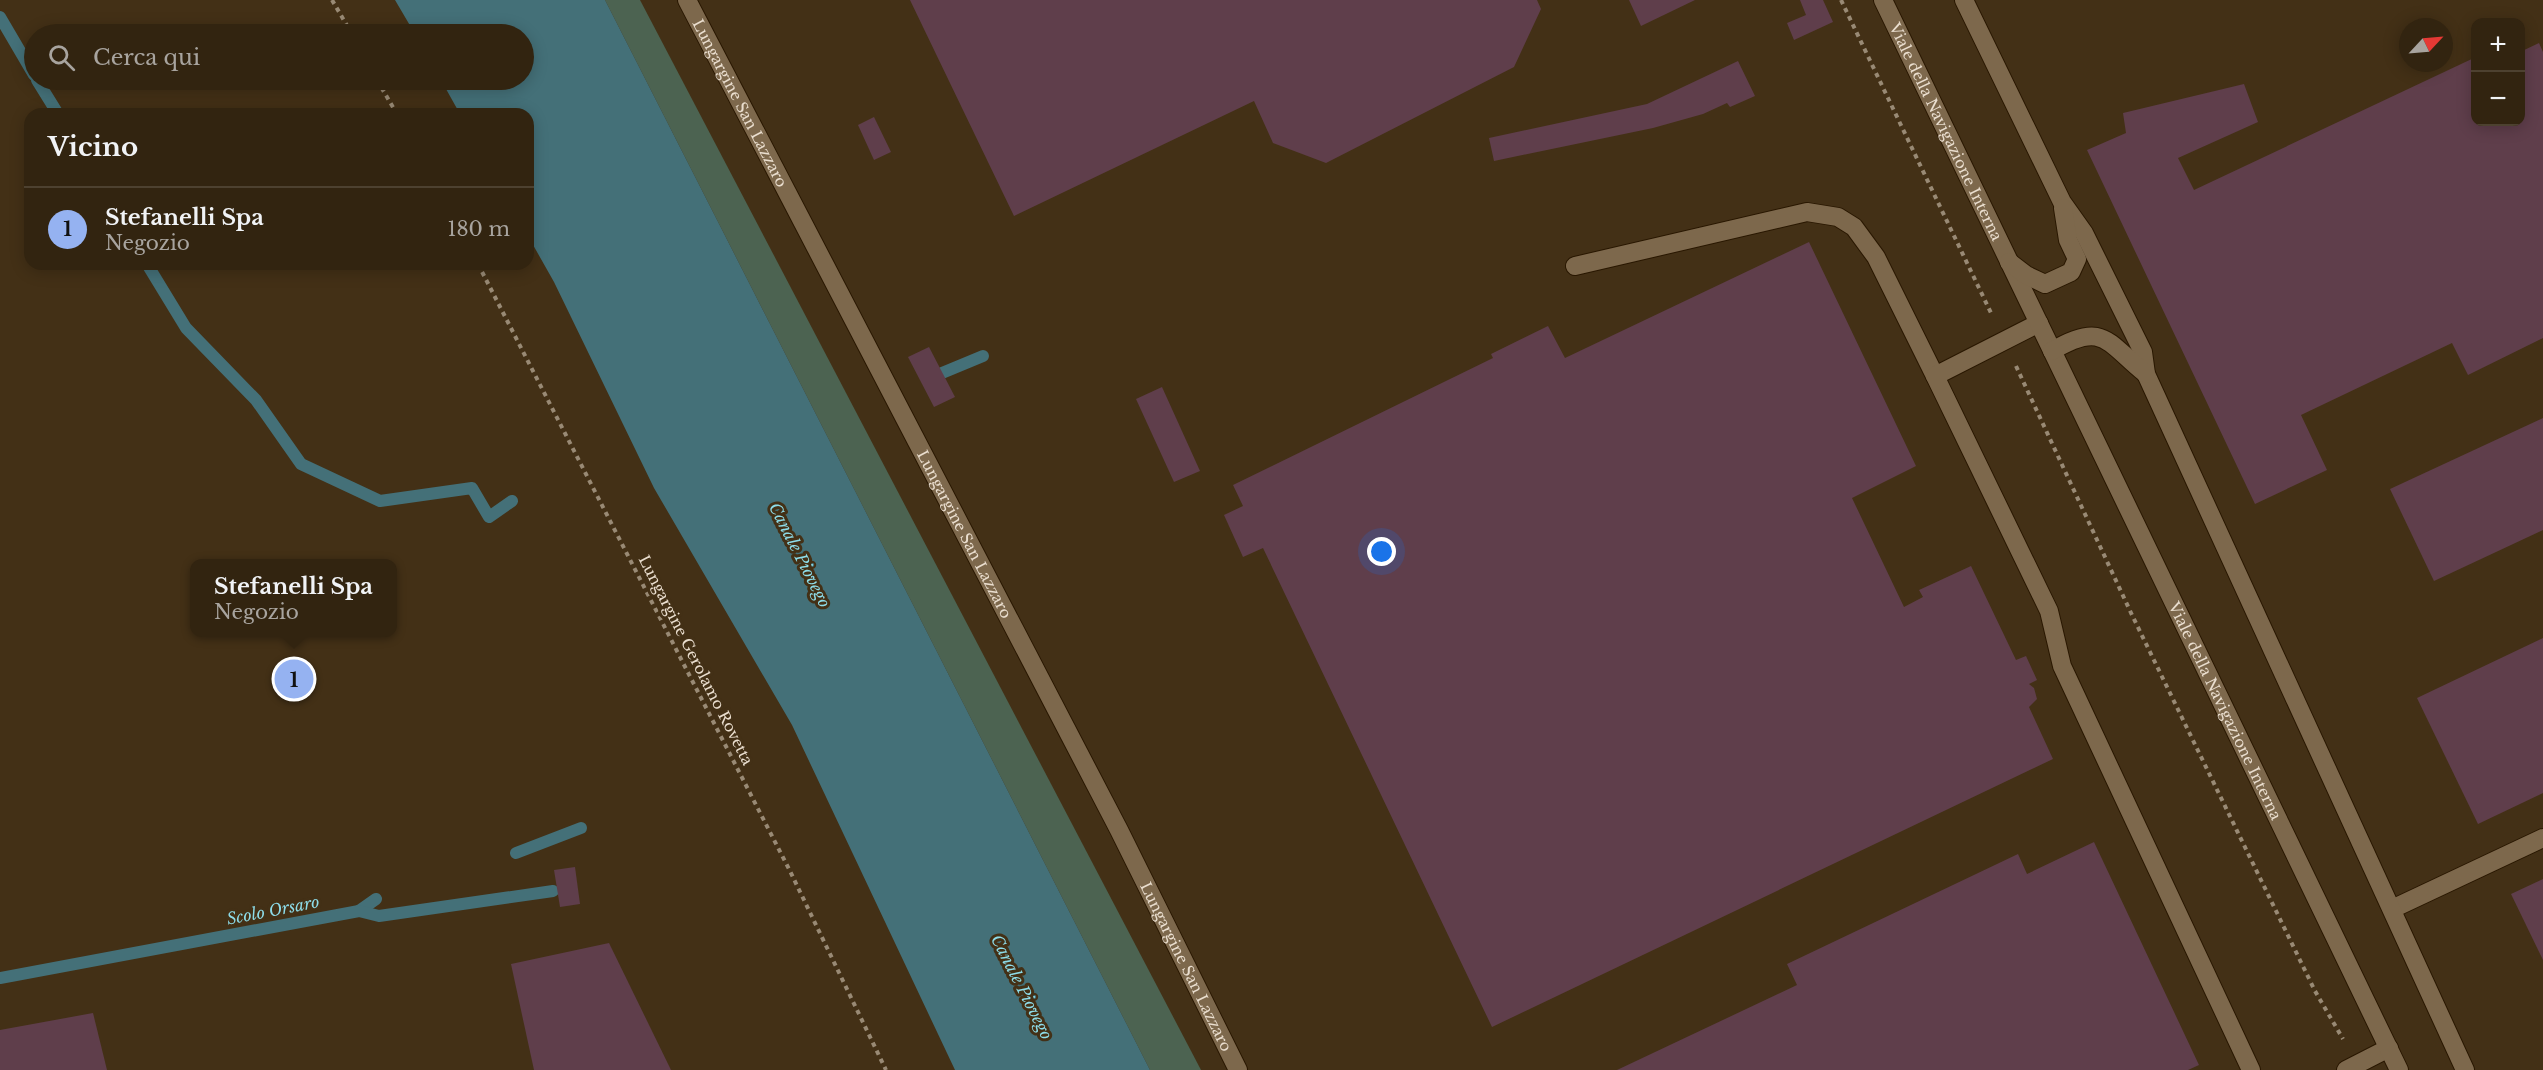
<!DOCTYPE html>
<html lang="it">
<head>
<meta charset="utf-8">
<style>
  body { margin:0; font-family:"Libre Baskerville",serif; background:#3a2c19; color:#f1f3f6 }
  .controls { position:absolute; right:18px; top:18px; display:grid; overflow:hidden; border-radius:12px; box-shadow:0 3px 15px #0003 }
  .controls button { width:54px; height:54px; display:grid; place-items:center; padding:0; border:0; border-bottom:2px solid #4d4130; background:#322410; color:#f1f3f6; font:30px sans-serif }
  .compass { position:absolute; left:2399px; top:18px; width:54px; height:54px; border-radius:50%; background:#322410; box-shadow:0 3px 15px #0003; rotate:64deg }
  .you { position:absolute; left:1382px; top:552px; width:21px; height:21px; margin:-15px; border:4px solid #fff; border-radius:50%; background:#1a73e8; box-shadow:0 0 0 9px #1a73e833 }
  .badge { display:grid; place-items:center; width:39px; height:39px; border-radius:50%; background:#95b2f1; color:#111; font-size:20px; font-weight:700 }
  .pin { position:absolute; translate:-50% -50%; border:3px solid #fff; box-shadow:0 2px 6px #0006 }
  .popup { position:absolute; left:190px; top:559px; width:207px; height:78px; box-sizing:border-box; display:grid; place-content:center; border-radius:12px; background:#322410; filter:drop-shadow(0 2px 4px #0005); font-size:20px; white-space:nowrap; color:#a8a49f }
  .popup b { font-size:22px; color:#f1f3f6 }
  .popup::after { content:''; position:absolute; left:50%; top:100%; margin-left:-12px; border:12px solid transparent; border-top-color:#322410 }
  .list { margin:0; padding:0; list-style:none }
  h2 { display:flex; justify-content:space-between; align-items:center; height:78px; margin:0; padding:0 24px; font-size:26px }
  h2 small { font-size:20px; font-weight:400; color:#a8a49f }
  .list li { display:grid; grid-template-columns:39px 1fr auto; gap:18px; align-items:center; box-sizing:border-box; height:84px; padding:0 24px; border-top:2px solid #4d4130 }
  .list b { display:block; font-size:22px; white-space:nowrap }
  .list p { margin:0; font-size:20px; white-space:nowrap; color:#a8a49f }
  .list em { font-size:20px; font-style:normal; color:#a8a49f }
  .icon { flex:none; width:33px; height:33px; fill:none; stroke:currentColor; stroke-width:2; stroke-linecap:round; stroke-linejoin:round }
  .map { position:relative; flex:none; width:2543px; height:1070px; overflow:hidden }
  .search { position:absolute; background:#322410; box-shadow:0 3px 15px #0003; left:24px; top:24px; width:510px; height:66px; display:flex; align-items:center; gap:15px; box-sizing:border-box; padding:0 21px; border-radius:33px; color:#a8a49f; font-size:22px }
  .panel { position:absolute; background:#322410; box-shadow:0 3px 15px #0003; left:24px; top:108px; width:510px; height:162px; border-radius:18px }
  .map>svg:first-child { display:block }
  .green { fill:#4c6351 }
  .water { fill:#447078 }
  .lines { fill:none; stroke-linecap:round; stroke-linejoin:round }
  .stream { stroke:#447078; stroke-width:12 }
  .building { fill:#5f3e4b }
  .lane-casing { stroke:#291700; stroke-width:20 }
  .street-casing { stroke:#291700; stroke-width:20 }
  .path { stroke:#998a75; stroke-width:4; stroke-dasharray:4.5 4.5; stroke-linecap:butt }
  .lane { stroke:#7d684c; stroke-width:18 }
  .street { stroke:#7d684c; stroke-width:18 }
  .labels { text-anchor:middle; dominant-baseline:central; stroke-width:6; stroke-linejoin:round; paint-order:stroke }
  .street-label { font-size:15px; fill:#eadecf; stroke:#433016 }
  .water-label { font-size:16px; font-style:italic; fill:#8ddce9; stroke:#433016 }
</style>
</head>
<body>
<div class="map">
<svg width="2543" height="1070" viewBox="0 0 2543 1070">
  <rect width="100%" height="100%" fill="#433016"/>
  <polygon class="green" points="605,0 640,0 1201,1070 1150,1070"/>
  <polygon class="water" points="395,0 605,0 1150,1070 955,1070 792,725 654,488 554,282 528,236 528,114 460,114 441,80 524,80 524,34 415,34"/>
  <g class="lines">
    <g class="stream">
      <polyline points="0,17 34,75"/>
      <polyline points="37,80 58,114"/>
      <polyline points="147,264 186,328 256,400 301,464 380,501 472,488 489,517 512,501"/>
      <polyline points="942,373 983,356"/>
      <polyline points="516,853 581,828"/>
      <polyline points="359,911 376,899"/>
      <polyline points="0,978 359,911 379,916 553,891"/>
    </g>
  </g>
  <g class="building">
    <polygon points="910,0 1537,0 1541,9 1514,67 1326,163 1273,143 1254,101 1014,216"/>
    <polygon points="1629,0 1695,0 1641,26"/>
    <polygon points="1800,0 1823,0 1833,22 1794,40 1787,23 1806,15"/>
    <polygon points="2539,43 2543,52 2543,338 2468,375 2452,343 2301,415 2327,470 2255,504 2087,150 2126,133 2123,113 2244,84 2258,122 2178,158 2194,190 2476,57 2476,122 2520,122 2520,52"/>
    <polygon points="1738,61 1755,96 1730,107 1727,103 1703,114 1653,128 1494,161 1489,138 1647,104"/>
    <polygon points="874,117 891,152 874,160 858,125"/>
    <polygon points="1809,242 1916,466 1852,498 1904,607 1923,597 1919,590 1971,566 2016,660 2026,656 2037,680 2029,684 2034,688 2037,699 2029,707 2053,759 1492,1027 1263,548 1243,557 1224,515 1243,506 1233,485 1493,358 1491,354 1548,326 1565,358"/>
    <polygon points="929,347 955,397 934,407 908,357"/>
    <polygon points="1162,387 1200,471 1174,482 1136,399"/>
    <polygon points="2543,418 2543,530 2434,581 2390,489"/>
    <polygon points="2543,638 2543,793 2478,824 2417,698"/>
    <polygon points="2094,842 2199,1065 2188,1070 1617,1070 1797,985 1787,964 2018,854 2027,874"/>
    <polygon points="575,867 580,904 560,907 554,870"/>
    <polygon points="2543,879 2543,960 2511,894"/>
    <polygon points="609,943 671,1070 534,1070 511,964"/>
    <polygon points="93,1013 107,1070 0,1070 0,1030"/>
  </g>
  <g class="lines">
    <g class="lane-casing">
      <g id="lane">
        <path id="s1" d="M 687,0 L 1119,830 L 1238,1070"/>
        <polyline points="1575,266 1807,212 1838,217 1854,227 1876,257 1935,376"/>
        <polyline points="2039,323 1935,376 2049,611 2062,666 2251,1070"/>
        <polyline points="2392,909 2543,838"/>
        <polyline points="2346,1070 2389,1048"/>
      </g>
    </g>
    <g class="street-casing">
      <g id="street">
        <path id="s2" d="M 1883,0 L 2399,1070"/>
        <polyline points="1964,0 2062,202 2084,233 2143,352 2146,374 2465,1070"/>
        <polyline points="2009,262 2026,275 2045,284 2071,272 2077,259 2068,240 2063,208"/>
        <path d="M 2052,351 C 2104,320 2107,343 2146,374"/>
      </g>
    </g>
    <g class="path">
      <polyline points="332,0 352,34"/>
      <polyline points="1841,0 1991,313"/>
      <polyline points="377,80 397,114"/>
      <polyline points="478,264 789,869 886,1070"/>
      <polyline points="2016,366 2132,615 2315,991 2343,1039"/>
    </g>
    <use href="#lane" class="lane"/>
    <use href="#street" class="street"/>
  </g>
  <g class="labels">
    <g class="street-label">
      <text stroke="none"><textPath href="#s1" startOffset="116">Lungargine San Lazzaro</textPath></text>
      <text stroke="none"><textPath href="#s2" startOffset="146">Viale della Navigazione Interna</textPath></text>
      <text stroke="none"><textPath href="#s1" startOffset="602">Lungargine San Lazzaro</textPath></text>
      <text transform="translate(696 660) rotate(63)">Lungargine Gerolamo Rovetta</text>
      <text stroke="none"><textPath href="#s2" startOffset="789">Viale della Navigazione Interna</textPath></text>
      <text stroke="none"><textPath href="#s1" startOffset="1088">Lungargine San Lazzaro</textPath></text>
    </g>
    <g class="water-label">
      <text transform="translate(800 555) rotate(63)">Canale Piovego</text>
      <text transform="translate(273 910) rotate(-11)">Scolo Orsaro</text>
      <text transform="translate(1022 987) rotate(63)">Canale Piovego</text>
    </g>
  </g>
</svg>
<div class="controls">
<button>+</button>
<button>−</button>
</div>
<svg class="compass" viewBox="-18 -18 36 36"><path d="M0-13l5 13h-10z" fill="#e53935"/><path d="M0 13l5-13h-10z" fill="#a8a49f"/></svg>
<div class="you"></div>
<div class="pin badge" style="left:294px;top:679px">1</div>
<div class="popup"><b>Stefanelli Spa</b>Negozio</div>
<div class="search"><svg class="icon" aria-label="search" viewBox="0 0 24 24"><circle cx="10" cy="10" r="6"/><path d="M15 15l6 6"/></svg>Cerca qui</div>
<section class="panel">
<h2>Vicino<small></small></h2>
<ul class="list">
<li><span class="badge">1</span><div><b>Stefanelli Spa</b><p>Negozio</p></div><em>180 m</em></li>
</ul>
</section>
</div>
</body>
</html>
